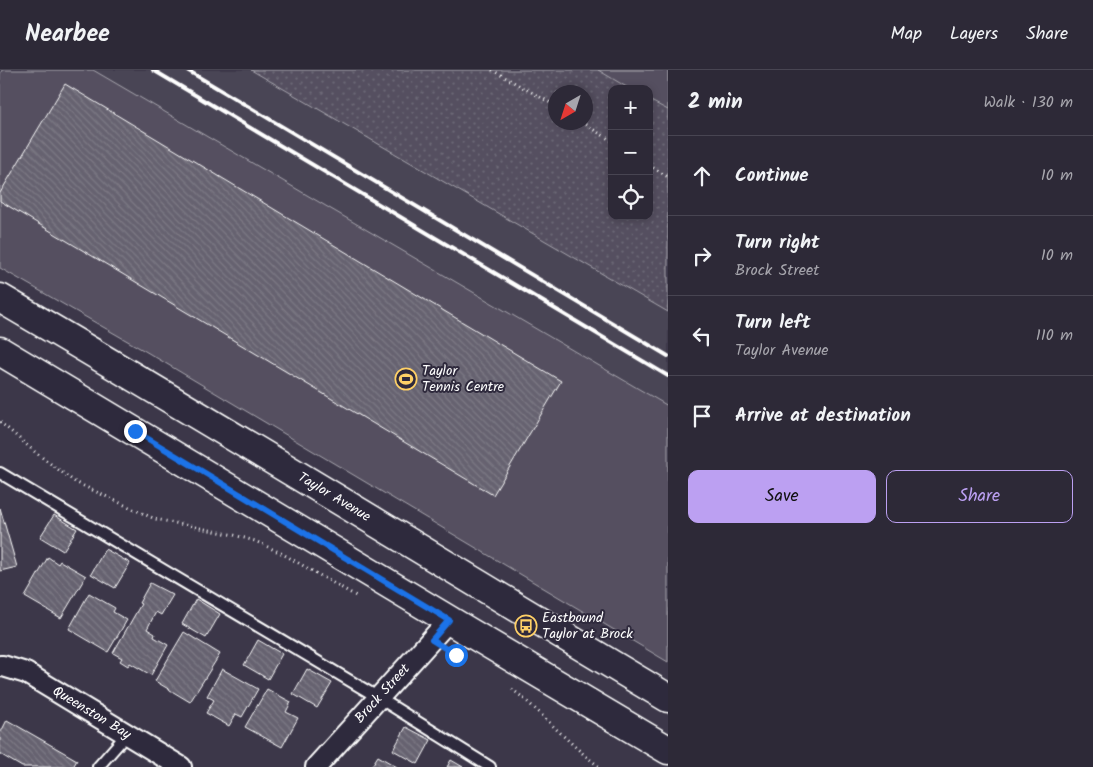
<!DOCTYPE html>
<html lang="en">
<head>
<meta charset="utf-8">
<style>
  body { margin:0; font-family:Kalam,sans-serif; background:#393542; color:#f1f3f6 }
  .controls { position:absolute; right:15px; top:15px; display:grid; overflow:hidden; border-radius:10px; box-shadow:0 2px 8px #0003 }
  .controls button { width:45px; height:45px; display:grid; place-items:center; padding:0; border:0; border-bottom:1px solid #484552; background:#2d2937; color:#f1f3f6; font:25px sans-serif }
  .compass { position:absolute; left:548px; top:15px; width:45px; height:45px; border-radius:50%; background:#2d2937; box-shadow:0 2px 8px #0003; rotate:219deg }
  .stop { position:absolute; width:15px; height:15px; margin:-11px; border:4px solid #1a73e8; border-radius:50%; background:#fff }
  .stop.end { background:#1a73e8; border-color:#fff; box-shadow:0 1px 5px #0008 }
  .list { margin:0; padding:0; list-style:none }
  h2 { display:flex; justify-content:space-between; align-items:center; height:65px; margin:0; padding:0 20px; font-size:21px }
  h2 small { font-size:16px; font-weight:400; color:#a7a6ad }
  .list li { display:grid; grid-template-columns:32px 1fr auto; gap:15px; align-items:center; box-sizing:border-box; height:80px; padding:0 20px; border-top:1px solid #484552 }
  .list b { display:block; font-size:19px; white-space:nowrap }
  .list p { margin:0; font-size:16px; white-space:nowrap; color:#a7a6ad }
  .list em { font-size:16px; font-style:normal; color:#a7a6ad }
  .actions { display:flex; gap:10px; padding:15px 20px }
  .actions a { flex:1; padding:11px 0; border:1px solid #bca0f2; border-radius:10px; text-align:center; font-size:18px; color:#bca0f2 }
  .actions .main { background:#bca0f2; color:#111 }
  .icon { flex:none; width:28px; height:28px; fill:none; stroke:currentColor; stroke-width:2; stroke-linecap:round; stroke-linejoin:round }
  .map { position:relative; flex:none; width:668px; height:697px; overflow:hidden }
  header { display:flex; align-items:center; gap:30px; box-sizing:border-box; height:70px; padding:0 25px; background:#2d2937; border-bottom:1px solid #484552 }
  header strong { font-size:24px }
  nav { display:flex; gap:28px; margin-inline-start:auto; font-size:18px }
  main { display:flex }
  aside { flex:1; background:#2d2937 }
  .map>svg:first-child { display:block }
  .built { fill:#494455 }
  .grass { fill:url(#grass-dots); stroke:#aaa8b0; fill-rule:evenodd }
  .green { fill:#555060; stroke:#aaa8b0 }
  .building { fill:url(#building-back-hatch); stroke:#fff }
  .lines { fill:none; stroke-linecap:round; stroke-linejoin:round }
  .lane-casing { stroke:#fff; stroke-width:14 }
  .street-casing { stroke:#fff; stroke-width:24 }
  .secondary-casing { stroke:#fff; stroke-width:31 }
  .path { stroke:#fff; stroke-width:3; stroke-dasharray:1 4; stroke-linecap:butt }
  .lane { stroke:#2f2a3d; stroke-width:10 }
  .street { stroke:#2f2a3d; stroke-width:20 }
  .secondary { stroke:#2f2a3d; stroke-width:28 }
  .rail { stroke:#fff; stroke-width:4 }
  .route { stroke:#1a73e8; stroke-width:6 }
  .labels { text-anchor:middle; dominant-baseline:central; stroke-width:4; stroke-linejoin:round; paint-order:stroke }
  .poi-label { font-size:14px; fill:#fff; stroke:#2f2a3d; text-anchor:start }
  .street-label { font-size:14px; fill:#fff; stroke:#2f2a3d }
</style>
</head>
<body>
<header>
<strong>Nearbee</strong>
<nav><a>Map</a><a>Layers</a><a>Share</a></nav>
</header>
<main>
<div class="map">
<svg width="668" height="697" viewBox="0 0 668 697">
  <defs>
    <pattern id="grass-dots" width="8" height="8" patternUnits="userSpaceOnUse" patternTransform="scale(1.25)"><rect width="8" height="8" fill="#555060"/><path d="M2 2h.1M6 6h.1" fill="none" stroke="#6e6a78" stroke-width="1.8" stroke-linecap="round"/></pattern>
    <pattern id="building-back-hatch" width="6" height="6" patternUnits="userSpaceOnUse" patternTransform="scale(1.25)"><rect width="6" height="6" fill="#666270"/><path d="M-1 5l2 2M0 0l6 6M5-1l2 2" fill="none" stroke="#7d7a85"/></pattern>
  </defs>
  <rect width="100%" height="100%" fill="#3c3749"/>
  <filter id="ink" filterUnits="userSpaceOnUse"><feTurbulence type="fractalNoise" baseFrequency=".02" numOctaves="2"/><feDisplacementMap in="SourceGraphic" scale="10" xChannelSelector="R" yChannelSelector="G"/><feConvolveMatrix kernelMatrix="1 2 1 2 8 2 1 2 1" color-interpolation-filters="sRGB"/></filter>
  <g filter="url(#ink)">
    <polygon class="built" points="93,0 251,0 668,242 668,336"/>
    <path class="grass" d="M 251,0 L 668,0 L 668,242 ZM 612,19 L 649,19 L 649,146 L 612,146 ZM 556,22 L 586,22 L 586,52 L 556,52 Z"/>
    <g class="green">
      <polygon points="2,0 93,0 668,336 668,592 145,281 0,198 0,4"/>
      <polygon points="598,0 668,0 668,40 649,30 649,19 630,19"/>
    </g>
    <g class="building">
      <polygon points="65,14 561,311 493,425 0,131 0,123"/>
      <polygon points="0,438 17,497 0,501"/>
      <polygon points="54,445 77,459 63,481 40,467"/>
      <polygon points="105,479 130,493 115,518 91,504"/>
      <polygon points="48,487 58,494 60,491 86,506 61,548 25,527"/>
      <polygon points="150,513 173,525 161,545 156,542 147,559 155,564 154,567 168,575 151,605 130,593 128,596 120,591 122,588 113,583 141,534 139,533"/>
      <polygon points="89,523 115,538 113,542 127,550 108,582 69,559"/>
      <polygon points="196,529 220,544 206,568 182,554"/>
      <polygon points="184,562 220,584 190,632 155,611"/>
      <polygon points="258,570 282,584 268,609 244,595"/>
      <polygon points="222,599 258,619 242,647 236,644 229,656 206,643 214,630 207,626"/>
      <polygon points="307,599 332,613 317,638 293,624"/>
      <polygon points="267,619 291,632 286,642 298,648 282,677 245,657"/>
      <polygon points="7,650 77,690 73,697 22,697 0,684 0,664"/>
      <polygon points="406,657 431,670 418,694 393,680"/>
      <polygon points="378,686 397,697 371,697"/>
      <polygon points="451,690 463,697 447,697"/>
    </g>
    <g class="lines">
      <g class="lane-casing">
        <g id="lane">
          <polyline points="0,403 379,628 490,697"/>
          <polyline points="98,697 127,664"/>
        </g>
      </g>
      <g class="street-casing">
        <g id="street">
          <path id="s1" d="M 0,596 L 3,596 L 26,603 L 181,697"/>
          <path id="s2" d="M 316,697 L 449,550"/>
        </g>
      </g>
      <g class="secondary-casing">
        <g id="secondary">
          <path id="s3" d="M 0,228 C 224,359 445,495 668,628"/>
          <polyline points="0,281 469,562 668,680"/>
        </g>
      </g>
      <g class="path">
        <polyline points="492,0 556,36"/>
        <polyline points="581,52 612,71"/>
        <polyline points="649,95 668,107"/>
        <polyline points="0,352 35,382 75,412 155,449 234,465 255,471 281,483 356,526"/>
        <path d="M 512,619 C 543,643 568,674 600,697"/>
      </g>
      <use href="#lane" class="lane"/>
      <use href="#street" class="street"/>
      <use href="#secondary" class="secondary"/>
      <g class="rail">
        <polyline points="153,0 668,306"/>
        <polyline points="187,0 668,286"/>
      </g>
    </g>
  </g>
  <g class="lines" filter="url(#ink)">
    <polyline class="route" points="135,361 449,550 432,570 456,585"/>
  </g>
  <defs>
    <g id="stadium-ring" transform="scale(1.125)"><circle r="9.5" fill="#2f2a3d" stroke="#ffd166" stroke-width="1.5"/><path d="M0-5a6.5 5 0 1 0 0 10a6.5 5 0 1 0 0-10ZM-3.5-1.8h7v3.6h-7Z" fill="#ffd166"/></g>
    <g id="bus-ring" transform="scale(1.125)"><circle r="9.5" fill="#2f2a3d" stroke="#ffd166" stroke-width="1.5"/><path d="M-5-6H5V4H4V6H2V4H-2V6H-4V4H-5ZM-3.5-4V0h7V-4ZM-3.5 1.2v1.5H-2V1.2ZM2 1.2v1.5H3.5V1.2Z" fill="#ffd166"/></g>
  </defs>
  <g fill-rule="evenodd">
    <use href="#stadium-ring" x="406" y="309"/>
    <use href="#bus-ring" x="526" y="556"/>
  </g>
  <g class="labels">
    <g class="poi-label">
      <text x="422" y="301">Taylor<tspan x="422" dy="16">Tennis Centre</tspan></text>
      <text x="542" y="548">Eastbound<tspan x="542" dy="16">Taylor at Brock</tspan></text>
    </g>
    <g class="street-label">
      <text stroke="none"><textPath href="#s3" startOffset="389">Taylor Avenue</textPath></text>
      <text stroke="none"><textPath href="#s2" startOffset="99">Brock Street</textPath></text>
      <text stroke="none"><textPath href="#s1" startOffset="104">Queenston Bay</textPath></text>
    </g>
  </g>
</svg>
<div class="controls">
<button>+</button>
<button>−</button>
<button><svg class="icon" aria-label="locate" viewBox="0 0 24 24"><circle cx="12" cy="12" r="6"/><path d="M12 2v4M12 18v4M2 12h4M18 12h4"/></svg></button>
</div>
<svg class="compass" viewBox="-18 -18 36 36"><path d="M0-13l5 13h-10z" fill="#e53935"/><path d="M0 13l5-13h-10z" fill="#a7a6ad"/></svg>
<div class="stop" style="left:456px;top:585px"></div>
<div class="stop end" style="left:135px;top:361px"></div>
</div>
<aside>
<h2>2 min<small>Walk · 130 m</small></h2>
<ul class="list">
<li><svg class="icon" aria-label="ahead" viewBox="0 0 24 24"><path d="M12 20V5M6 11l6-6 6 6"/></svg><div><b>Continue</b></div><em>10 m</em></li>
<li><svg class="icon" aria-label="right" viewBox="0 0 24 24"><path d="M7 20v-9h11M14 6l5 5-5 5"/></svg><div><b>Turn right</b><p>Brock Street</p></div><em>10 m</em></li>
<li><svg class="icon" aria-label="left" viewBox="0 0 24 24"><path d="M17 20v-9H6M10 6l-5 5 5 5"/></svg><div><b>Turn left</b><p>Taylor Avenue</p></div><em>110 m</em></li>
<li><svg class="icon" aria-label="arrive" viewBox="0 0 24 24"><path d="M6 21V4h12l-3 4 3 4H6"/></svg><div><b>Arrive at destination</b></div></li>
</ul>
<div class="actions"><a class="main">Save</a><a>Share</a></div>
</aside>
</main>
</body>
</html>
